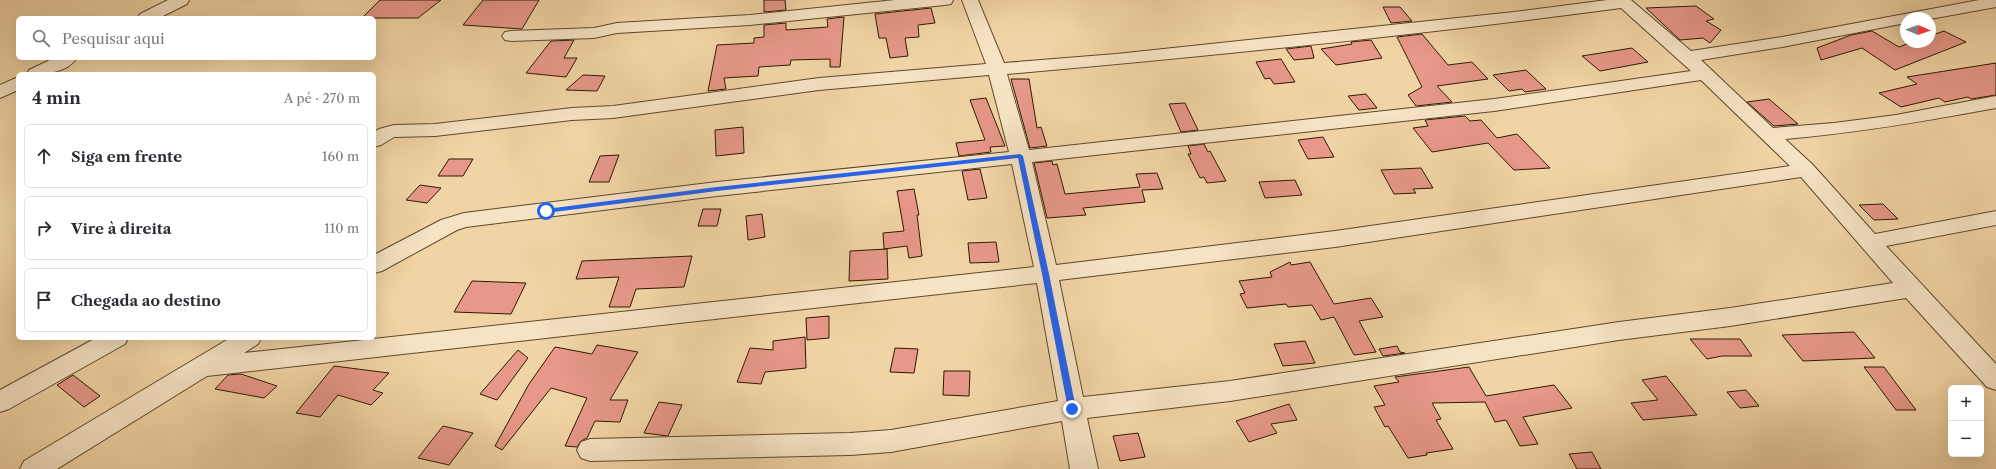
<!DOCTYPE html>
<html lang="pt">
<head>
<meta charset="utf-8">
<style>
  body { margin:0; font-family:"Libre Caslon Text",serif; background:#f7f7f7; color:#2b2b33 }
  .controls { position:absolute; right:12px; bottom:12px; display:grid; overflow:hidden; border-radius:6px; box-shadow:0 4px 16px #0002 }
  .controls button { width:36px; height:36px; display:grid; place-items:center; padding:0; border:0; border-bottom:1px solid #e1e1e2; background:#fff; color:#2b2b33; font:20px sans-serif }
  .compass { position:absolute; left:1900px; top:12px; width:36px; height:36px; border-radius:50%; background:#fff; box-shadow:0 4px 16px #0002; rotate:92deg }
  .stop { position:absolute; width:12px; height:12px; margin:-9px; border:3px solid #2563eb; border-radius:50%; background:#fff }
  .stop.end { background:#2563eb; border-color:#fff; box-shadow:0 1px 4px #0008 }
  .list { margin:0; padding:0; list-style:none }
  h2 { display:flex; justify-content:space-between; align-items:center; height:52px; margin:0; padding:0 16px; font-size:17px }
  h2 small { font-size:13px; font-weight:400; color:#7c7c81 }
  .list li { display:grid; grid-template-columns:26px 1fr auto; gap:12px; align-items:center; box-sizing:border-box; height:64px; margin:0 8px 8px; padding:0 8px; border:1px solid #e1e1e2; border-radius:6px }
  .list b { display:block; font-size:15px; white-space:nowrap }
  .list em { font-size:13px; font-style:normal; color:#7c7c81 }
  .icon { flex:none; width:22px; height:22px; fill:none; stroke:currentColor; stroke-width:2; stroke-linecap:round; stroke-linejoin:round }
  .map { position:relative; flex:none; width:1996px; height:469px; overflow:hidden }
  .search { position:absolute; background:#fff; box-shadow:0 4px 16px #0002; left:16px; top:16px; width:360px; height:44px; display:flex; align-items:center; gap:10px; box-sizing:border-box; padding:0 14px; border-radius:6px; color:#7c7c81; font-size:15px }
  .panel { position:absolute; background:#fff; box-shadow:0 4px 16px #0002; left:16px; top:72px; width:360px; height:268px; border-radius:6px }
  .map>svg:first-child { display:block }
  .building { fill:#e79889; stroke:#2d1b01 }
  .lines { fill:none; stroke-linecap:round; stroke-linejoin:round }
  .minor-casing { stroke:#5e492a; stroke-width:2 }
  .minor { fill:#f6e3c4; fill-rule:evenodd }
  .route { fill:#2563eb }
</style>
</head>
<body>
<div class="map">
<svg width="1996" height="469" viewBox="0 0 1996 469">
  <rect width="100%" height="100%" fill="#f1d4a5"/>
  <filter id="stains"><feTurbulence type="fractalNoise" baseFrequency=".005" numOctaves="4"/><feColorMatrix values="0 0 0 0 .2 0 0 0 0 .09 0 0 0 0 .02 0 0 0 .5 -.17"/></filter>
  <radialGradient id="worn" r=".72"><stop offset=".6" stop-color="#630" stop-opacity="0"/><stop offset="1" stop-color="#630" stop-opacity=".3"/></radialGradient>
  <g class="building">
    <polygon points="380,0 441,0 418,18 362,18"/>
    <polygon points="483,0 539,0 522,29 463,25"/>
    <polygon points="764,0 785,0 786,10 764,12"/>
    <polygon points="1696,6 1714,19 1706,21 1721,30 1710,43 1703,38 1680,40 1646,8"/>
    <polygon points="1383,7 1400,7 1412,21 1391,23"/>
    <polygon points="931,8 935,23 918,25 919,37 905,38 908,56 890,58 886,38 879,38 875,14"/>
    <polygon points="844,17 840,67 830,67 830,59 791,60 790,65 759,67 758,76 724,78 726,89 708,91 717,45 754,43 754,38 764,37 764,25 786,23 786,30 828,27 827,19"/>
    <polygon points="1872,31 1899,47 1912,42 1930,42 1930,36 1944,31 1966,42 1895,70 1862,48 1821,60 1817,48 1851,35"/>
    <polygon points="1422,34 1448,65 1472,62 1488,79 1437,86 1452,102 1416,106 1408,95 1422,87 1397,37"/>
    <polygon points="574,40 564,58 577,58 566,77 526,73 551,41"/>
    <polygon points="1371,40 1382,58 1336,65 1321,49 1352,44 1351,42"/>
    <polygon points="1311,46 1314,58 1294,60 1286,49"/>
    <polygon points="1632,48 1648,62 1600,71 1582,56"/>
    <polygon points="1281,59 1295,82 1274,84 1270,78 1265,79 1256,62"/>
    <polygon points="1996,63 1996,95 1971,99 1968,97 1945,102 1939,98 1901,107 1879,93 1917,84 1907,77"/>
    <polygon points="1526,70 1546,89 1525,92 1522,89 1509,91 1493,75"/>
    <polygon points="583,75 605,76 597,91 566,90"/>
    <polygon points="1011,79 1029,79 1037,128 1041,127 1047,146 1030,148"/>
    <polygon points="1366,94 1377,108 1359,110 1348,96"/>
    <polygon points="986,98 1005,146 990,147 991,152 959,156 956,143 985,140 970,100"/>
    <polygon points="1769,99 1798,124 1774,126 1747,102"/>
    <polygon points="1185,103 1198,130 1181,132 1169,104"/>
    <polygon points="1465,116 1470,121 1481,120 1497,138 1517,134 1550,168 1514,170 1488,143 1432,152 1413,128 1428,126 1425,120"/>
    <polygon points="743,127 744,153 716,156 715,130"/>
    <polygon points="1323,137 1334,157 1308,159 1298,140"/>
    <polygon points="1204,144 1208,152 1210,151 1226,181 1207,183 1204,177 1200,178 1188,154 1191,154 1188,146"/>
    <polygon points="619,155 609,182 589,182 600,156"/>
    <polygon points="449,159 473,159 463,176 438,176"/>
    <polygon points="1052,161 1053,165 1057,164 1065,194 1140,187 1136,174 1157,173 1163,189 1142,190 1145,202 1083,208 1086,215 1047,218 1034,163"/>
    <polygon points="1421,168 1433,188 1413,189 1416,193 1394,194 1381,170"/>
    <polygon points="980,169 987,198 968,200 962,171"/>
    <polygon points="1295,180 1302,195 1265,198 1259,182"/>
    <polygon points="420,185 441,188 427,203 406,200"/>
    <polygon points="914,189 919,215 917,215 922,256 909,258 907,246 884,249 883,233 904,231 897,191"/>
    <polygon points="1883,204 1898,219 1874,220 1859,205"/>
    <polygon points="703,209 721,209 717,226 698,226"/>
    <polygon points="762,214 765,237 748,240 746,216"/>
    <polygon points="996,242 999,262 970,263 968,243"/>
    <polygon points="887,249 888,279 849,281 850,251"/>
    <polygon points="692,256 684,287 636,289 630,307 609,307 619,277 576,279 582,261"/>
    <polygon points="1290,262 1291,265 1310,262 1334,304 1371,298 1383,317 1359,321 1376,352 1354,355 1334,317 1321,320 1312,305 1288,307 1286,304 1247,308 1240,294 1245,293 1239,281 1272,277 1270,272"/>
    <polygon points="472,281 526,283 511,314 454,312"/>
    <polygon points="829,316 829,338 807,340 806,318"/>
    <polygon points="1854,332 1875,358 1803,361 1782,335"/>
    <polygon points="805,337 806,368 765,372 761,384 737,382 750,348 773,350 773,341"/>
    <polygon points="1690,339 1740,339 1752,356 1722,356 1707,359"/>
    <polygon points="1305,341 1315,363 1283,366 1274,344"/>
    <polygon points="597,345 638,352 610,400 628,400 620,422 595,421 587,438 581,441 577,447 565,446 587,398 551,388 502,450 495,446 529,384 555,347 592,354"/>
    <polygon points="1397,346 1400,352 1405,353 1383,356 1379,349"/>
    <polygon points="895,348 918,349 914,373 890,372"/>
    <polygon points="518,350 528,358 497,400 480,394"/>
    <polygon points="334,366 389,373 373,390 383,393 371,405 338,395 320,417 296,413"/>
    <polygon points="1469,367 1486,396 1554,385 1572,408 1523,417 1538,444 1520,446 1506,420 1495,422 1485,402 1432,403 1441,419 1436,420 1453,449 1426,453 1427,455 1408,458 1388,426 1385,427 1374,407 1385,405 1374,386 1399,382 1395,377"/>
    <polygon points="1864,367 1884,367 1916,410 1896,410"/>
    <polygon points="944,371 970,371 969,396 943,395"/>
    <polygon points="241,374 277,386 264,398 215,389 228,375"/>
    <polygon points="73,375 100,396 84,407 57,385"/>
    <polygon points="1666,376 1697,415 1643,420 1631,403 1658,400 1642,380"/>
    <polygon points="1746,390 1759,406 1740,408 1727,392"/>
    <polygon points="659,402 682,405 668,436 644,433"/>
    <polygon points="1289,404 1297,420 1271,424 1277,433 1249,442 1236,421"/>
    <polygon points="443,426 473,433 449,465 418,458"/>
    <polygon points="1138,433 1145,457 1120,461 1113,436"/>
    <polygon points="1592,452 1601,469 1577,469 1569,454"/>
  </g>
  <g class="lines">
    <g class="minor-casing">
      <g id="minor">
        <polygon points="168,0 189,0 187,4 159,18 137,18 140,14"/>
        <polygon points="895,0 953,0 951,4 945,5 750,25 617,33 594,38 511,41 505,40 502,36 505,32 511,31 594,28 617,23 750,15"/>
        <path d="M 962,0 L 978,0 L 1004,63 L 1116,54 L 1514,12 L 1607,0 L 1631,0 L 1691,51 L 1782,37 L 1979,0 L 1996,0 L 1996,7 L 1930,19 L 1906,18 L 1906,23 L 1782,47 L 1701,60 L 1773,128 L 1834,123 L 1896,115 L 1996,96 L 1996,108 C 1926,121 1856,133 1785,139 L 1813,165 L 1875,234 L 1996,211 L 1996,225 L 1886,246 L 1996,364 L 1996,390 L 1987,387 L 1906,298 L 1730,326 L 1619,340 L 1230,401 L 1087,418 L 1098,469 L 1070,469 L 1062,421 L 891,452 L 850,455 L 590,461 L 581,458 L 577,450 L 581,442 L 590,439 L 850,433 L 891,430 L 1058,401 L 1037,283 L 207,376 L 57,469 L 20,469 L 24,461 L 230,338 L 261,338 L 258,344 L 244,353 L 1034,267 L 1012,164 L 717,196 L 466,227 L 457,230 L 382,271 L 374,273 L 374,255 L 441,220 L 464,213 L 717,182 L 1009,152 L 989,75 L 819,90 L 613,118 L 572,120 L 435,136 L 394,137 L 381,145 L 374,147 L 374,132 L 379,129 L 394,125 L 435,124 L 572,108 L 613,106 L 819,78 L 986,64 ZM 1621,8 L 1691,71 L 1494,99 L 1029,150 L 1007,74 C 1212,56 1417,35 1621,8 ZM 1701,80 L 1790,166 L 1335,231 L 1056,265 L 1032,162 L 1494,111 ZM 1801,177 L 1893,283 L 1730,308 L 1619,322 L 1230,381 L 1083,397 L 1059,280 L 1335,247 Z"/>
        <path d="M 54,58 L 77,58 C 66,74 43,74 27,74 L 29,70 Z"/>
        <polygon points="18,77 18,90 0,98 0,85"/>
        <polygon points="96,338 128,338 125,344 9,409 0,412 0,390"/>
      </g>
    </g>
    <use href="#minor" class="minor"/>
  </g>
  <polygon class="route" points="1020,154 1023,156 1049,274 1076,409 1072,412 1068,409 1042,274 1018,158 717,191 546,213 543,211 546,209 717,187"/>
  <rect width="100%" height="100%" filter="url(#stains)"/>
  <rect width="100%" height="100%" fill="url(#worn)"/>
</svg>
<div class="controls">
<button>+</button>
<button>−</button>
</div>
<svg class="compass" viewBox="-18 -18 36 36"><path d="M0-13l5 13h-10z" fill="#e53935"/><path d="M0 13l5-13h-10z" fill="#7c7c81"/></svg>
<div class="stop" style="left:546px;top:211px"></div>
<div class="stop end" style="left:1072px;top:409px"></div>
<div class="search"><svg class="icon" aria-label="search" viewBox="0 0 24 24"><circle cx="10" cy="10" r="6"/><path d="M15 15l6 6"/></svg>Pesquisar aqui</div>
<section class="panel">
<h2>4 min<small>A pé · 270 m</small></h2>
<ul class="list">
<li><svg class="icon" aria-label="ahead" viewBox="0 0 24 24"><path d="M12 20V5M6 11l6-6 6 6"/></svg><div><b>Siga em frente</b></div><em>160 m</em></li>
<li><svg class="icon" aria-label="right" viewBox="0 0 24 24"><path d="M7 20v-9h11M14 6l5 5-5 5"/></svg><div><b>Vire à direita</b></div><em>110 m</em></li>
<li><svg class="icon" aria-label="arrive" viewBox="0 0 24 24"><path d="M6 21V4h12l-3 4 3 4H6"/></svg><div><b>Chegada ao destino</b></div></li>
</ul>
</section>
</div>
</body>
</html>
